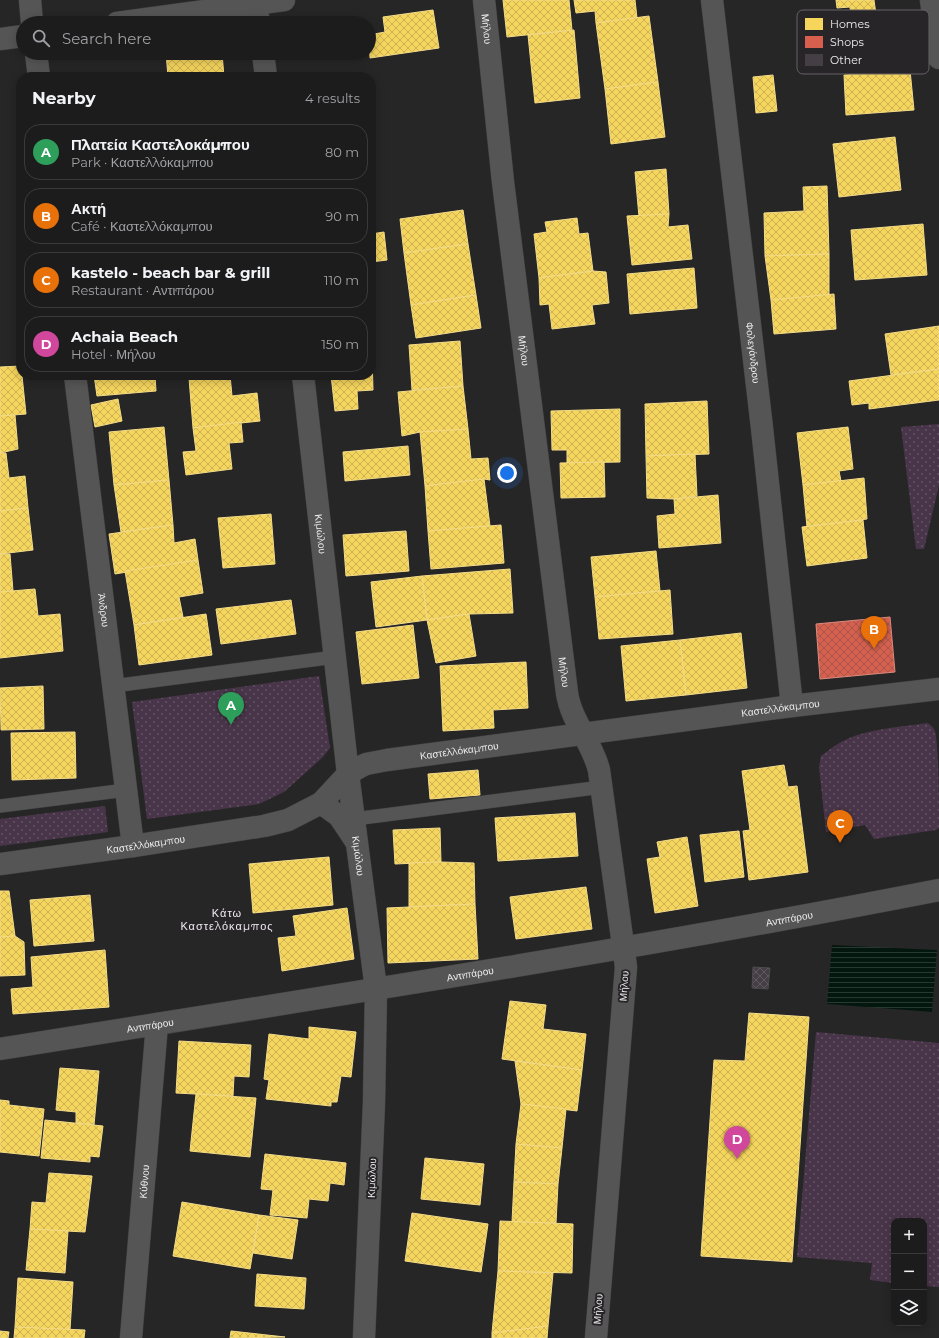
<!DOCTYPE html>
<html lang="en">
<head>
<meta charset="utf-8">
<style>
  body { margin:0; font-family:Montserrat,sans-serif; background:#252526; color:#f1f3f6 }
  .controls { position:absolute; right:12px; bottom:12px; display:grid; overflow:hidden; border-radius:8px; box-shadow:0 2px 10px #0003 }
  .controls button { width:36px; height:36px; display:grid; place-items:center; padding:0; border:0; border-bottom:1px solid #3b3a3b; background:#1d1c1d; color:#f1f3f6; font:20px sans-serif }
  .you { position:absolute; left:507px; top:473px; width:14px; height:14px; margin:-10px; border:3px solid #fff; border-radius:50%; background:#1a73e8; box-shadow:0 0 0 6px #1a73e833 }
  .badge { display:grid; place-items:center; width:26px; height:26px; border-radius:50%; background:#8c9099; color:#fff; font-size:13px; font-weight:700 }
  .pin { position:absolute; translate:-50% -33px; filter:drop-shadow(0 1px 2px #0008) }
  .pin::after { content:''; position:absolute; top:21px; width:14px; height:12px; background:inherit; clip-path:polygon(0 0,100% 0,50% 100%) }
  .list { margin:0; padding:0; list-style:none }
  h2 { display:flex; justify-content:space-between; align-items:center; height:52px; margin:0; padding:0 16px; font-size:17px }
  h2 small { font-size:13px; font-weight:400; color:#a0a1a4 }
  .list li { display:grid; grid-template-columns:26px 1fr auto; gap:12px; align-items:center; box-sizing:border-box; height:56px; margin:0 8px 8px; padding:0 8px; border:1px solid #3b3a3b; border-radius:16px }
  .list b { display:block; font-size:15px; white-space:nowrap }
  .list p { margin:0; font-size:13px; white-space:nowrap; color:#a0a1a4 }
  .list em { font-size:13px; font-style:normal; color:#a0a1a4 }
  .icon { flex:none; width:22px; height:22px; fill:none; stroke:currentColor; stroke-width:2; stroke-linecap:round; stroke-linejoin:round }
  .map { position:relative; flex:none; width:939px; height:1338px; overflow:hidden }
  .search { position:absolute; background:#1d1c1d; box-shadow:0 2px 10px #0003; left:16px; top:16px; width:360px; height:44px; display:flex; align-items:center; gap:10px; box-sizing:border-box; padding:0 14px; border-radius:22px; color:#a0a1a4; font-size:15px }
  .panel { position:absolute; background:#1d1c1d; box-shadow:0 2px 10px #0003; left:16px; top:72px; width:360px; height:308px; border-radius:16px }
  .map>svg:first-child { display:block }
  .grass { fill:url(#grass-dots) }
  .water { fill:url(#water-rules) }
  .homes { fill:url(#homes-cross-hatch); stroke:#f4dc88 }
  .shops { fill:url(#shops-cross-hatch); stroke:#de8a7e }
  .building { fill:url(#building-cross-hatch); stroke:#4d4c4d }
  .lines { fill:none; stroke-linecap:round; stroke-linejoin:round }
  .service-casing { stroke:#434243; stroke-width:14 }
  .minor-casing { stroke:#434243; stroke-width:23 }
  .service { stroke:#555; stroke-width:13 }
  .minor { stroke:#555; stroke-width:22 }
  .labels { text-anchor:middle; dominant-baseline:central; stroke-width:4; stroke-linejoin:round; paint-order:stroke }
  .street-label { font-size:10px; fill:#efedef; stroke:#282528 }
  .neighbourhood-label { font-size:11px; letter-spacing:1px; fill:#efedef; stroke:#282528 }
  .key { fill:#282528; stroke:#646164; stroke-width:1 }
  .key-label { font-size:11px; fill:#efedef }
</style>
</head>
<body>
<div class="map">
<svg width="939" height="1338" viewBox="0 0 939 1338">
  <defs>
    <pattern id="grass-dots" width="8" height="8" patternUnits="userSpaceOnUse"><rect width="8" height="8" fill="#493549"/><path d="M2 2h.1M6 6h.1" fill="none" stroke="#645364" stroke-width="1.8" stroke-linecap="round"/></pattern>
    <pattern id="water-rules" width="6" height="5" patternUnits="userSpaceOnUse"><rect width="6" height="5" fill="#04170f"/><path d="M0 2.5h6" fill="none" stroke="#293932"/></pattern>
    <pattern id="homes-cross-hatch" width="8" height="8" patternUnits="userSpaceOnUse"><rect width="8" height="8" fill="#f6d55c"/><path d="M0 0l8 8M0 8l8-8" fill="none" stroke="#cab257"/></pattern>
    <pattern id="shops-cross-hatch" width="8" height="8" patternUnits="userSpaceOnUse"><rect width="8" height="8" fill="#d6604d"/><path d="M0 0l8 8M0 8l8-8" fill="none" stroke="#a4574b"/></pattern>
    <pattern id="building-cross-hatch" width="8" height="8" patternUnits="userSpaceOnUse"><rect width="8" height="8" fill="#453f45"/><path d="M0 0l8 8M0 8l8-8" fill="none" stroke="#605b60"/></pattern>
  </defs>
  <rect width="100%" height="100%" fill="#272627"/>
  <g class="grass">
    <polygon points="939,424 939,485 924,549 916,549 901,427"/>
    <polygon points="319,676 330,748 323,757 284,792 259,804 147,819 132,702"/>
    <path d="M 927,723 C 931,725 933,727 935,731 C 939,749 939,806 939,828 L 936,830 L 874,839 L 865,825 L 826,832 L 819,767 L 821,756 C 829,750 838,743 847,739 C 872,728 901,727 927,723 Z"/>
    <polygon points="105,806 108,832 0,846 0,819"/>
    <polygon points="816,1032 939,1043 939,1287 924,1286 924,1221 894,1221 894,1283 870,1280 872,1263 797,1257"/>
  </g>
  <polygon class="water" points="832,945 937,950 932,1012 827,1004"/>
  <g class="homes">
    <polygon points="503,0 569,0 572,30 507,37"/>
    <polygon points="574,0 635,0 637,18 596,23 595,11 576,13"/>
    <polygon points="836,0 874,0 877,22 884,20 887,38 854,42 850,7 837,8"/>
    <polygon points="433,10 439,48 370,58 369,35 385,32 383,17"/>
    <polygon points="649,16 658,82 605,89 596,23"/>
    <polygon points="574,30 580,98 535,103 528,35"/>
    <polygon points="166,53 222,53 224,77 168,77"/>
    <polygon points="910,70 914,110 846,115 844,75"/>
    <polygon points="773,75 777,111 756,113 753,77"/>
    <polygon points="658,82 665,137 611,144 605,89"/>
    <polygon points="895,137 901,190 839,197 833,144"/>
    <polygon points="666,169 669,214 639,217 635,172"/>
    <polygon points="827,186 829,254 765,256 764,213 804,211 803,187"/>
    <polygon points="463,210 468,244 404,253 400,219"/>
    <polygon points="669,214 668,227 688,225 692,259 632,265 627,216"/>
    <polygon points="577,218 579,234 588,233 593,271 539,278 534,234 547,232 545,222"/>
    <polygon points="923,224 927,275 855,280 851,230"/>
    <polygon points="384,232 387,260 371,262 371,234"/>
    <polygon points="468,244 476,295 411,305 404,253"/>
    <polygon points="829,254 829,295 771,300 765,256"/>
    <polygon points="694,268 697,308 630,314 627,274"/>
    <polygon points="593,271 606,272 609,303 592,305 595,324 552,329 549,304 540,305 539,278"/>
    <polygon points="834,294 836,329 774,334 771,300"/>
    <polygon points="476,295 481,328 416,338 411,305"/>
    <polygon points="939,326 939,369 891,375 885,334"/>
    <polygon points="460,341 463,386 412,390 409,345"/>
    <polygon points="372,355 373,390 357,391 358,409 335,411 331,375 371,375"/>
    <polygon points="21,366 26,414 0,416 0,367"/>
    <polygon points="939,369 939,400 869,409 869,403 852,405 849,381"/>
    <polygon points="94,375 155,375 156,391 97,396"/>
    <polygon points="189,375 216,375 189,378"/>
    <polygon points="216,375 230,375 232,396 257,393 260,421 193,428 189,378"/>
    <polygon points="463,386 468,429 420,432 402,436 398,392"/>
    <polygon points="118,399 122,421 95,427 91,405"/>
    <polygon points="707,401 709,454 646,456 645,404"/>
    <polygon points="620,409 620,462 567,463 567,450 552,450 551,411"/>
    <polygon points="15,415 18,449 0,453 0,416"/>
    <polygon points="241,422 243,442 229,443 232,469 186,475 183,452 196,451 193,428"/>
    <polygon points="164,427 169,480 114,485 109,432"/>
    <polygon points="848,427 853,469 839,471 841,481 803,485 797,433"/>
    <polygon points="468,429 471,459 488,458 490,480 484,479 425,486 420,432"/>
    <polygon points="408,446 410,475 345,481 343,452"/>
    <polygon points="0,453 6,453 9,478 25,476 28,508 0,511"/>
    <polygon points="695,454 697,496 674,499 647,498 646,456"/>
    <polygon points="604,462 605,497 561,498 560,463"/>
    <polygon points="864,478 867,519 807,527 803,485"/>
    <polygon points="484,479 490,526 428,531 425,486"/>
    <polygon points="169,480 173,525 121,532 114,485"/>
    <polygon points="718,495 721,543 659,548 657,516 675,514 674,499"/>
    <polygon points="28,508 33,550 0,554 0,511"/>
    <polygon points="271,514 275,564 223,568 218,518"/>
    <polygon points="863,520 867,558 807,566 802,527"/>
    <polygon points="173,525 174,543 195,539 198,560 115,574 109,534"/>
    <polygon points="501,525 504,563 431,569 428,531"/>
    <polygon points="406,531 409,571 346,576 343,535"/>
    <polygon points="656,551 660,591 595,597 591,557"/>
    <polygon points="0,554 10,554 13,591 0,592"/>
    <polygon points="198,560 203,593 179,597 183,617 134,625 125,571"/>
    <polygon points="510,569 513,613 469,614 427,620 422,576"/>
    <polygon points="422,576 427,620 376,627 371,582"/>
    <polygon points="35,589 38,616 60,614 63,651 0,658 0,592"/>
    <polygon points="670,590 673,634 599,639 595,597"/>
    <polygon points="291,600 296,634 221,644 216,609"/>
    <polygon points="206,614 212,655 139,665 134,625"/>
    <polygon points="469,614 476,656 436,663 427,620"/>
    <polygon points="413,625 419,678 362,684 356,632"/>
    <polygon points="741,633 747,688 686,695 680,640"/>
    <polygon points="680,640 686,695 626,701 621,646"/>
    <polygon points="526,662 528,708 493,710 494,728 443,731 440,666"/>
    <polygon points="43,686 44,729 1,730 0,688"/>
    <polygon points="75,732 76,778 12,780 11,733"/>
    <polygon points="784,765 788,787 797,786 808,872 749,880 743,831 750,830 742,771"/>
    <polygon points="478,770 480,795 430,799 428,774"/>
    <polygon points="575,813 578,856 498,861 495,818"/>
    <polygon points="440,828 441,862 395,864 393,830"/>
    <polygon points="739,831 744,877 705,882 700,835"/>
    <polygon points="687,837 698,906 655,913 647,859 660,857 657,842"/>
    <polygon points="329,857 333,905 253,913 249,864"/>
    <polygon points="441,862 474,863 475,904 409,907 409,863"/>
    <polygon points="586,887 592,929 516,939 510,897"/>
    <polygon points="0,891 9,891 15,936 0,937"/>
    <polygon points="90,895 94,941 34,946 30,900"/>
    <polygon points="475,904 478,959 388,963 387,908"/>
    <polygon points="347,908 354,959 282,971 278,938 296,936 293,916"/>
    <polygon points="15,936 24,942 25,975 0,976 0,937"/>
    <polygon points="105,950 109,1007 13,1014 11,989 33,987 31,957"/>
    <polygon points="510,1001 546,1005 543,1029 586,1034 582,1070 502,1059"/>
    <polygon points="749,1013 809,1017 792,1262 701,1256 714,1060 745,1061"/>
    <polygon points="309,1027 356,1032 351,1077 341,1076 337,1102 331,1102 331,1106 266,1099 269,1080 264,1079 269,1034 309,1039"/>
    <polygon points="179,1041 251,1045 249,1077 234,1076 233,1096 176,1093"/>
    <polygon points="515,1061 582,1070 577,1111 521,1104"/>
    <polygon points="60,1068 99,1071 94,1125 76,1123 76,1112 56,1110"/>
    <polygon points="196,1094 256,1098 250,1157 190,1151"/>
    <polygon points="0,1100 9,1101 9,1105 44,1109 39,1156 0,1152"/>
    <polygon points="521,1104 566,1109 562,1148 516,1144"/>
    <polygon points="45,1120 103,1126 99,1157 90,1156 90,1162 41,1158"/>
    <polygon points="516,1144 562,1148 558,1184 514,1182"/>
    <polygon points="265,1154 346,1163 344,1185 330,1183 328,1201 309,1199 307,1218 270,1215 273,1190 261,1189"/>
    <polygon points="425,1158 484,1164 480,1205 421,1199"/>
    <polygon points="49,1173 92,1176 85,1232 30,1229 32,1202 46,1203"/>
    <polygon points="514,1182 558,1184 556,1223 512,1222"/>
    <polygon points="182,1202 259,1215 250,1269 173,1256"/>
    <polygon points="412,1213 488,1224 481,1272 405,1261"/>
    <polygon points="259,1215 298,1220 292,1259 253,1253"/>
    <polygon points="500,1221 573,1224 572,1273 498,1271"/>
    <polygon points="30,1229 68,1231 65,1273 26,1270"/>
    <polygon points="498,1271 553,1273 548,1326 492,1333"/>
    <polygon points="257,1274 306,1278 304,1309 255,1306"/>
    <polygon points="18,1278 73,1282 70,1330 15,1327"/>
    <polygon points="548,1326 547,1338 492,1338 492,1333"/>
    <polygon points="15,1327 85,1330 84,1338 14,1338"/>
    <polygon points="0,1331 9,1332 8,1338 0,1338"/>
    <polygon points="231,1331 285,1337 230,1338"/>
  </g>
  <polygon class="shops" points="890,617 895,672 820,679 816,624"/>
  <polygon class="building" points="753,967 770,968 768,989 752,988"/>
  <g class="lines">
    <g class="service-casing">
      <g id="service">
        <polyline points="113,686 335,657"/>
        <polyline points="0,806 126,790"/>
        <polyline points="354,819 602,787"/>
      </g>
    </g>
    <g class="minor-casing">
      <g id="minor">
        <polyline points="30,0 32,23"/>
        <path id="s1" d="M 484,0 L 503,182 L 567,693 C 571,721 592,742 599,770 L 626,967 L 596,1338"/>
        <path id="s2" d="M 712,0 L 762,428 L 792,706"/>
        <polyline points="931,0 939,58"/>
        <polyline points="256,4 259,23"/>
        <polyline points="117,23 284,0"/>
        <polyline points="0,39 23,36"/>
        <polyline points="36,53 39,77"/>
        <polyline points="263,53 266,77"/>
        <path id="s3" d="M 75,375 L 133,846"/>
        <path id="s4" d="M 303,375 L 348,774 L 376,989 L 374,1102 L 364,1338"/>
        <polyline points="321,803 339,816 355,840"/>
        <path id="s5" d="M 0,864 L 133,846 L 264,826 L 288,820 L 321,803 L 348,774 L 358,768 L 366,764 L 387,760 L 792,706 L 939,689"/>
        <path id="s6" d="M 0,1049 C 313,999 627,951 939,890"/>
        <path id="s7" d="M 131,1338 L 157,1024"/>
      </g>
    </g>
    <use href="#service" class="service"/>
    <use href="#minor" class="minor"/>
  </g>
  <g class="labels">
    <g class="street-label">
      <text stroke="none"><textPath href="#s1" startOffset="29">Μήλου</textPath></text>
      <text stroke="none"><textPath href="#s1" startOffset="353">Μήλου</textPath></text>
      <text stroke="none"><textPath href="#s2" startOffset="355">Φολεγάνδρου</textPath></text>
      <text stroke="none"><textPath href="#s4" startOffset="160">Κιμώλου</textPath></text>
      <text stroke="none"><textPath href="#s3" startOffset="237">Άνδρου</textPath></text>
      <text stroke="none"><textPath href="#s1" startOffset="677">Μήλου</textPath></text>
      <text stroke="none"><textPath href="#s5" startOffset="807">Καστελλόκαμπου</textPath></text>
      <text stroke="none"><textPath href="#s5" startOffset="483">Καστελλόκαμπου</textPath></text>
      <text stroke="none"><textPath href="#s5" startOffset="147">Καστελλόκαμπου</textPath></text>
      <text stroke="none"><textPath href="#s4" startOffset="484">Κιμώλου</textPath></text>
      <text stroke="none"><textPath href="#s6" startOffset="800">Αντιπάρου</textPath></text>
      <text stroke="none"><textPath href="#s6" startOffset="476">Αντιπάρου</textPath></text>
      <text transform="translate(624 986) rotate(-86)">Μήλου</text>
      <text stroke="none"><textPath href="#s6" startOffset="152">Αντιπάρου</textPath></text>
      <text transform="translate(372 1178) rotate(-88)">Κιμώλου</text>
      <text stroke="none"><textPath href="#s7" startOffset="157">Κύθνου</textPath></text>
      <text transform="translate(598 1309) rotate(-86)">Μήλου</text>
    </g>
    <g class="neighbourhood-label">
      <text x="227" y="913">Κάτω<tspan x="227" dy="13">Καστελόκαμπος</tspan></text>
    </g>
  </g>
  <rect x="797" y="10" width="132" height="64" rx="6" class="key"/>
  <rect x="805" y="18" width="18" height="12" fill="#f6d55c"/>
  <rect x="805" y="36" width="18" height="12" fill="#d6604d"/>
  <rect x="805" y="54" width="18" height="12" fill="#453f45"/>
  <g class="key-label">
    <text x="830" y="28">Homes</text>
    <text x="830" y="46">Shops</text>
    <text x="830" y="64">Other</text>
  </g>
</svg>
<div class="controls">
<button>+</button>
<button>−</button>
<button><svg class="icon" aria-label="layers" viewBox="0 0 24 24"><path d="M12 4l9 5-9 5-9-5zM3 14l9 5 9-5"/></svg></button>
</div>
<div class="you"></div>
<div class="pin badge" style="left:231px;top:725px;background:#2e9e5b">A</div>
<div class="pin badge" style="left:874px;top:649px;background:#e8710a">B</div>
<div class="pin badge" style="left:840px;top:843px;background:#e8710a">C</div>
<div class="pin badge" style="left:737px;top:1159px;background:#d1479c">D</div>
<div class="search"><svg class="icon" aria-label="search" viewBox="0 0 24 24"><circle cx="10" cy="10" r="6"/><path d="M15 15l6 6"/></svg>Search here</div>
<section class="panel">
<h2>Nearby<small>4 results</small></h2>
<ul class="list">
<li><span class="badge" style="background:#2e9e5b">A</span><div><b>Πλατεία Καστελοκάμπου</b><p>Park · Καστελλόκαμπου</p></div><em>80 m</em></li>
<li><span class="badge" style="background:#e8710a">B</span><div><b>Ακτή</b><p>Café · Καστελλόκαμπου</p></div><em>90 m</em></li>
<li><span class="badge" style="background:#e8710a">C</span><div><b>kastelo - beach bar &amp; grill</b><p>Restaurant · Αντιπάρου</p></div><em>110 m</em></li>
<li><span class="badge" style="background:#d1479c">D</span><div><b>Achaia Beach</b><p>Hotel · Μήλου</p></div><em>150 m</em></li>
</ul>
</section>
</div>
</body>
</html>
